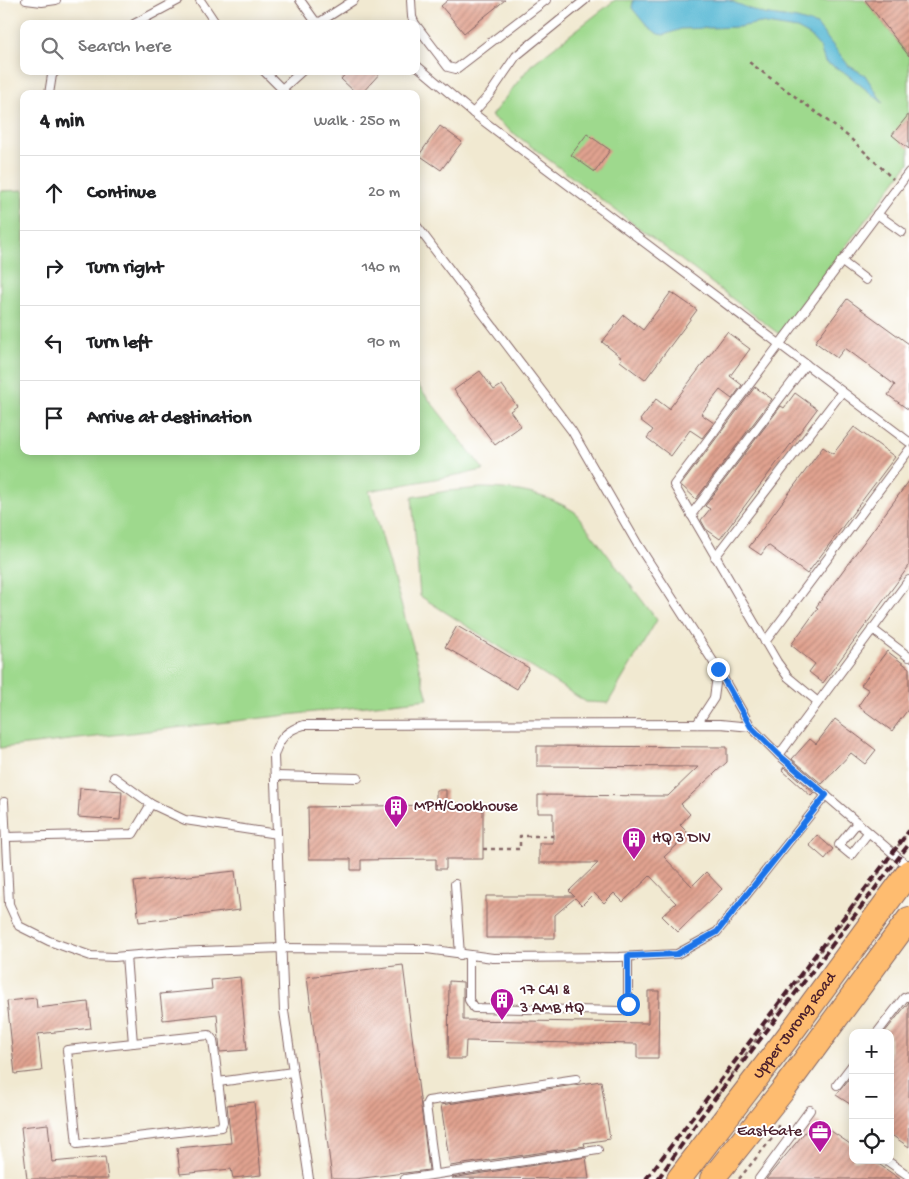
<!DOCTYPE html>
<html lang="en">
<head>
<meta charset="utf-8">
<style>
  body { margin:0; font-family:"Gochi Hand",sans-serif; background:#f6f6f6; color:#202124 }
  .controls { position:absolute; right:15px; bottom:15px; display:grid; overflow:hidden; border-radius:10px; box-shadow:0 2px 12px #0003 }
  .controls button { width:45px; height:45px; display:grid; place-items:center; padding:0; border:0; border-bottom:1px solid #e0e0e0; background:#fff; color:#202124; font:25px sans-serif }
  .stop { position:absolute; width:15px; height:15px; margin:-11px; border:4px solid #1a73e8; border-radius:50%; background:#fff }
  .stop.end { background:#1a73e8; border-color:#fff; box-shadow:0 1px 5px #0008 }
  .list { margin:0; padding:0; list-style:none }
  h2 { display:flex; justify-content:space-between; align-items:center; height:65px; margin:0; padding:0 20px; font-size:21px }
  h2 small { font-size:16px; font-weight:400; color:#757577 }
  .list li { display:grid; grid-template-columns:32px 1fr auto; gap:15px; align-items:center; box-sizing:border-box; height:75px; padding:0 20px; border-top:1px solid #e0e0e0 }
  .list b { display:block; font-size:19px; white-space:nowrap }
  .list em { font-size:16px; font-style:normal; color:#757577 }
  .icon { flex:none; width:28px; height:28px; fill:none; stroke:currentColor; stroke-width:2; stroke-linecap:round; stroke-linejoin:round }
  .map { position:relative; flex:none; width:909px; height:1179px; overflow:hidden }
  .search { position:absolute; background:#fff; box-shadow:0 2px 12px #0003; left:20px; top:20px; width:400px; height:55px; display:flex; align-items:center; gap:12px; box-sizing:border-box; padding:0 18px; border-radius:10px; color:#757577; font-size:19px }
  .panel { position:absolute; background:#fff; box-shadow:0 2px 12px #0003; left:20px; top:90px; width:400px; height:365px; border-radius:10px }
  .map>svg:first-child { display:block }
  .green { fill:#9ed98d; stroke:#747c5c }
  .water { fill:#55b7d4; stroke:#506b80 }
  .building { fill:url(#building-hatch) }
  .lines { fill:none; stroke-linecap:round; stroke-linejoin:round }
  .service-casing { stroke:#846665; stroke-width:10 }
  .primary-casing { stroke:#846665; stroke-width:26 }
  .path { stroke:#846665; stroke-width:2.5; stroke-dasharray:4 4; stroke-linecap:butt }
  .service { stroke:#fff; stroke-width:8 }
  .primary { stroke:#febc70; stroke-width:24 }
  .rail { stroke:#4a1f2b; stroke-width:4; stroke-dasharray:8 4; stroke-linecap:butt }
  .route { stroke:#1a73e8; stroke-width:6 }
  .labels { text-anchor:middle; dominant-baseline:central; stroke-width:4; stroke-linejoin:round; paint-order:stroke }
  .poi-label { font-size:16px; fill:#4a1f2b; stroke:#fff; text-anchor:start }
  .street-label { font-size:16px; fill:#4a1f2b; stroke:#fff }
</style>
</head>
<body>
<div class="map">
<svg width="909" height="1179" viewBox="0 0 909 1179">
  <defs>
    <pattern id="building-hatch" width="6" height="6" patternUnits="userSpaceOnUse" patternTransform="scale(1.25)"><rect width="6" height="6" fill="#e1a390"/><path d="M-1 1l2-2M0 6l6-6M5 7l2-2" fill="none" stroke="#b88476"/></pattern>
  </defs>
  <rect width="100%" height="100%" fill="#fff"/>
  <filter id="ink" filterUnits="userSpaceOnUse"><feTurbulence type="fractalNoise" baseFrequency=".02" numOctaves="2"/><feDisplacementMap in="SourceGraphic" scale="10" xChannelSelector="R" yChannelSelector="G"/><feConvolveMatrix kernelMatrix="1 2 1 2 8 2 1 2 1" color-interpolation-filters="sRGB"/></filter>
  <filter id="wash" filterUnits="userSpaceOnUse"><feTurbulence type="fractalNoise" baseFrequency=".0096" numOctaves="4" result="noise"/><feDisplacementMap in="SourceGraphic" scale="20" xChannelSelector="R" yChannelSelector="G"/><feGaussianBlur stdDeviation="1.12" result="paint"/><feColorMatrix in="noise" values="0 0 0 0 0 0 0 0 0 0 0 0 0 0 0 0 0 1.4 0 .05"/><feComposite in="paint" operator="in"/></filter>
  <g filter="url(#wash)">
    <rect width="100%" height="100%" fill="#f1e9d1"/>
    <g class="green">
      <polygon points="615,0 865,0 909,56 909,163 779,334 491,116 531,65"/>
      <polygon points="24,190 24,451 416,451 416,383 484,470 369,491 428,699 0,748 0,191"/>
      <path d="M 481,488 C 514,488 547,494 575,512 L 657,620 L 608,703 L 586,702 L 420,596 L 412,497 L 447,491 Z"/>
    </g>
    <polygon class="water" points="633,0 728,0 763,14 797,19 817,25 849,66 865,75 883,103 844,72 825,62 820,47 810,36 797,29 760,23 739,27 681,29 664,35 658,34 645,24 632,8"/>
    <g id="blocks">
      <g class="building">
        <polygon points="448,0 505,0 464,33 441,6"/>
        <polygon points="865,0 909,0 909,56"/>
        <polygon points="348,71 382,71 361,94 357,94 341,79"/>
        <polygon points="909,114 909,149 892,135"/>
        <polygon points="440,126 462,142 441,170 419,155"/>
        <polygon points="587,134 610,150 595,172 571,155"/>
        <polygon points="671,292 697,310 645,380 620,361 622,358 602,342 624,315 643,330"/>
        <polygon points="847,299 909,344 909,410 888,395 895,385 845,348 837,358 815,342"/>
        <polygon points="727,332 750,349 730,376 742,385 732,399 720,390 701,414 714,423 702,438 690,430 671,456 647,438 653,430 640,420 656,399 669,409"/>
        <polygon points="480,371 494,390 502,385 517,406 510,411 521,426 495,445 454,390"/>
        <polygon points="755,387 772,399 696,499 681,485"/>
        <polygon points="795,393 817,409 720,539 706,529 701,520 710,509 705,506 781,406 784,408"/>
        <polygon points="854,427 895,457 807,574 768,545 761,555 749,547 823,447 833,454"/>
        <polygon points="909,481 909,566 823,683 809,672 815,664 791,645 818,608 816,607"/>
        <polygon points="457,626 529,668 517,689 445,647"/>
        <polygon points="887,651 909,668 909,708 892,731 858,706 869,690 861,685"/>
        <polygon points="835,719 876,750 865,764 851,753 822,784 792,759 810,739 816,744"/>
        <polygon points="537,746 727,747 727,762 681,804 690,814 680,825 689,834 664,857 692,886 706,872 722,889 678,932 662,916 676,903 650,876 623,902 614,893 604,903 594,893 582,905 575,898 555,915 555,938 486,938 486,896 574,896 569,891 598,863 539,863 539,843 553,843 553,813 538,813 538,795 668,796 698,767 537,766"/>
        <polygon points="784,767 814,793 811,796 782,770"/>
        <polygon points="80,788 122,791 120,820 78,817"/>
        <polygon points="436,790 446,790 446,804 483,804 483,859 446,859 446,869 436,869 436,859 361,860 361,870 351,870 351,859 309,859 308,807 436,805"/>
        <polygon points="817,835 833,849 825,859 809,845"/>
        <polygon points="235,871 240,910 139,922 134,882"/>
        <polygon points="403,965 429,1170 355,1179 332,1179 307,977"/>
        <polygon points="240,977 247,1050 220,1052 217,1014 163,1020 160,994 212,989 211,980"/>
        <polygon points="449,981 463,982 463,1020 648,1023 648,991 659,991 658,1058 637,1058 637,1044 466,1041 465,1059 448,1059"/>
        <polygon points="36,998 37,1008 88,1002 91,1028 38,1034 42,1071 15,1074 7,1001"/>
        <polygon points="909,1002 909,1147 890,1134 890,1033 884,1033"/>
        <polygon points="853,1074 853,1106 836,1095"/>
        <polygon points="601,1081 610,1139 584,1143 585,1146 450,1166 441,1105"/>
        <polygon points="254,1102 261,1175 233,1178 231,1169 180,1174 177,1148 231,1143 227,1105"/>
        <polygon points="815,1120 853,1146 853,1160 873,1160 900,1179 766,1179"/>
        <polygon points="48,1124 52,1162 105,1157 108,1179 27,1179 21,1127"/>
        <polygon points="586,1157 589,1179 452,1178"/>
      </g>
    </g>
  </g>
  <g filter="url(#ink)">
    <use href="#blocks" fill-opacity="0" stroke="#846665" stroke-width="1"/>
    <g class="lines">
      <g class="service-casing">
        <g id="service">
          <polyline points="26,0 42,2 56,0"/>
          <polyline points="200,0 216,24"/>
          <polyline points="300,0 315,21 320,22 354,0"/>
          <polyline points="411,0 412,17 415,24"/>
          <polyline points="134,24 179,0"/>
          <polyline points="416,25 448,67 456,69 546,0"/>
          <polyline points="416,65 473,113 909,442"/>
          <polyline points="264,71 287,94"/>
          <polyline points="282,89 302,71"/>
          <polyline points="49,94 52,75 56,71"/>
          <polyline points="473,113 490,94 516,56 585,0"/>
          <polyline points="877,214 902,232"/>
          <polyline points="416,225 572,431 638,545 718,669 751,727 779,755 909,867"/>
          <polyline points="841,261 866,280"/>
          <polyline points="691,515 806,364"/>
          <polyline points="715,557 842,392"/>
          <polyline points="872,629 909,657"/>
          <polyline points="765,642 909,450"/>
          <polyline points="818,702 788,677 777,662 674,485 909,172"/>
          <polyline points="697,724 714,698 718,669"/>
          <polyline points="779,755 909,580"/>
          <polyline points="275,776 358,778"/>
          <polyline points="114,777 151,804 185,820 277,834"/>
          <polyline points="4,802 9,904 19,926 49,941 91,956 114,957 174,952 281,948 427,949 493,958 619,957 677,954 717,932 826,795"/>
          <polyline points="857,823 839,845 851,855 868,833"/>
          <polyline points="6,837 133,834 151,804"/>
          <polyline points="455,884 460,955"/>
          <polyline points="126,956 133,1043"/>
          <polyline points="469,956 469,1000 474,1008 622,1011 628,1008 628,957"/>
          <polyline points="877,1033 904,998 909,996"/>
          <polygon points="209,1035 213,1040 223,1122 221,1127 77,1144 67,1050"/>
          <polyline points="218,1082 293,1072"/>
          <polyline points="837,1085 853,1064"/>
          <polyline points="886,1160 909,1176"/>
          <polyline points="435,1174 426,1105 428,1101 576,1079"/>
          <path d="M 309,1179 L 284,1011 L 274,756 C 279,738 287,730 304,725 L 720,724 L 751,727"/>
          <polyline points="405,1179 598,1150"/>
          <polyline points="759,1179 810,1110"/>
        </g>
      </g>
      <g class="primary-casing">
        <g id="primary">
          <path id="s1" d="M 679,1179 L 787,1038 L 909,872"/>
          <polyline points="712,1179 784,1089 909,919"/>
        </g>
      </g>
      <g class="path">
        <polyline points="749,62 849,137 893,179"/>
        <polyline points="898,846 909,830"/>
        <polyline points="483,849 520,849 520,836 553,836"/>
        <polyline points="718,1095 779,1006 888,861"/>
        <polyline points="739,1179 778,1131 779,1125"/>
      </g>
      <use href="#service" class="service"/>
      <use href="#primary" class="primary"/>
      <g class="rail">
        <polyline points="646,1179 909,831"/>
        <polyline points="658,1179 701,1117 909,844"/>
      </g>
    </g>
  </g>
  <g class="lines" filter="url(#ink)">
    <polyline class="route" points="628,1004 628,956 677,954 717,932 826,795 779,755 751,727 718,669"/>
  </g>
  <defs>
    <g id="building-pin" transform="scale(1.25)"><path d="M0 17L-7.5 6A9.5 9.5 0 1 1 7.5 6Z" fill="#b5179e" stroke="#fff"/><path d="M-4-6H4V6H1V3H-1V6H-4ZM-2.5-4.3h1.7v1.8h-1.7ZM.8-4.3h1.7v1.8H.8ZM-2.5-1h1.7V.8h-1.7ZM.8-1h1.7V.8H.8Z" fill="#fff"/></g>
    <g id="office-pin" transform="scale(1.25)"><path d="M0 17L-7.5 6A9.5 9.5 0 1 1 7.5 6Z" fill="#b5179e" stroke="#fff"/><path d="M-6-3h4V-5.5h4V-3h4V5H-6ZM-1-4.5V-3h2v-1.5ZM-6 0V1H6V0Z" fill="#fff"/></g>
  </defs>
  <g fill-rule="evenodd">
    <use href="#building-pin" x="396" y="807"/>
    <use href="#building-pin" x="634" y="839"/>
    <use href="#building-pin" x="502" y="1000"/>
    <use href="#office-pin" x="820" y="1132"/>
  </g>
  <g class="labels">
    <g class="poi-label">
      <text x="414" y="807">MPH/Cookhouse</text>
      <text x="652" y="839">HQ 3 DIV</text>
      <text x="520" y="991">17 C4I &amp;<tspan x="520" dy="18">3 AMB HQ</tspan></text>
      <text x="802" y="1132" text-anchor="end">EastGate</text>
    </g>
    <g class="street-label">
      <text stroke="none"><textPath href="#s1" startOffset="192">Upper Jurong Road</textPath></text>
    </g>
  </g>
</svg>
<div class="controls">
<button>+</button>
<button>−</button>
<button><svg class="icon" aria-label="locate" viewBox="0 0 24 24"><circle cx="12" cy="12" r="6"/><path d="M12 2v4M12 18v4M2 12h4M18 12h4"/></svg></button>
</div>
<div class="stop" style="left:628px;top:1004px"></div>
<div class="stop end" style="left:718px;top:669px"></div>
<div class="search"><svg class="icon" aria-label="search" viewBox="0 0 24 24"><circle cx="10" cy="10" r="6"/><path d="M15 15l6 6"/></svg>Search here</div>
<section class="panel">
<h2>4 min<small>Walk · 250 m</small></h2>
<ul class="list">
<li><svg class="icon" aria-label="ahead" viewBox="0 0 24 24"><path d="M12 20V5M6 11l6-6 6 6"/></svg><div><b>Continue</b></div><em>20 m</em></li>
<li><svg class="icon" aria-label="right" viewBox="0 0 24 24"><path d="M7 20v-9h11M14 6l5 5-5 5"/></svg><div><b>Turn right</b></div><em>140 m</em></li>
<li><svg class="icon" aria-label="left" viewBox="0 0 24 24"><path d="M17 20v-9H6M10 6l-5 5 5 5"/></svg><div><b>Turn left</b></div><em>90 m</em></li>
<li><svg class="icon" aria-label="arrive" viewBox="0 0 24 24"><path d="M6 21V4h12l-3 4 3 4H6"/></svg><div><b>Arrive at destination</b></div></li>
</ul>
</section>
</div>
</body>
</html>
